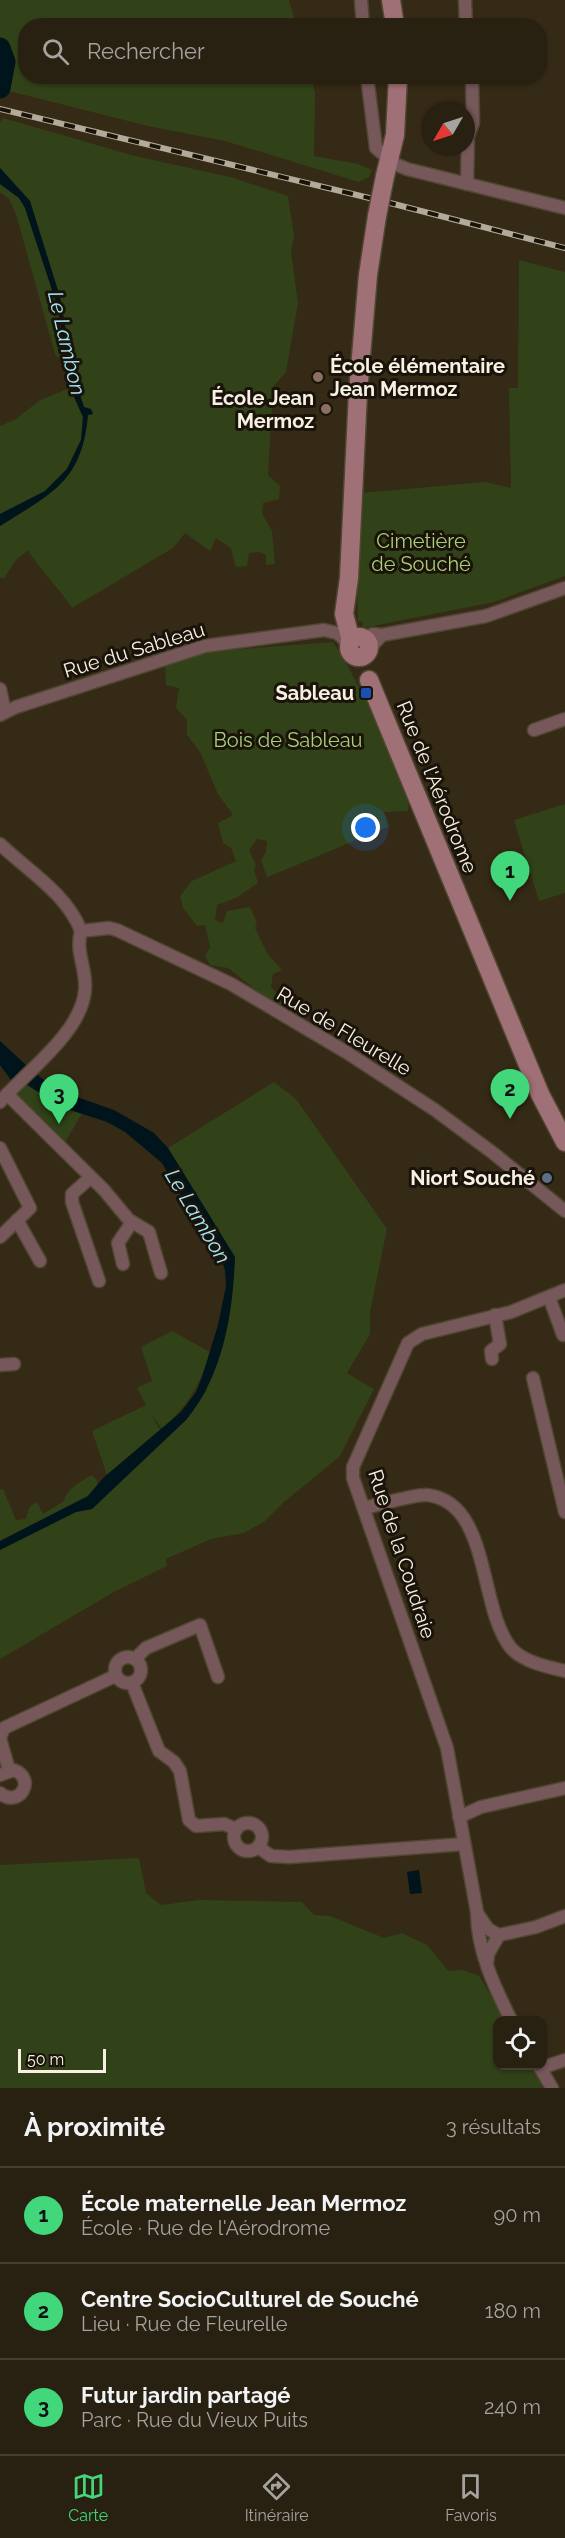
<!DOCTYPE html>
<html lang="fr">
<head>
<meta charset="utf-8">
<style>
  body { margin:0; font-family:Raleway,sans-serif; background:#302819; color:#f1f3f6 }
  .controls { position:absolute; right:18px; bottom:18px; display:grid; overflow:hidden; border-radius:12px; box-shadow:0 2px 4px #0004 }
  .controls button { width:54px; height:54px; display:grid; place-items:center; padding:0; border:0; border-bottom:2px solid #443e30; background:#282010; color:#f1f3f6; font:30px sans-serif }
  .compass { position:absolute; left:421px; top:102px; width:54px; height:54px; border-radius:50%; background:#282010; box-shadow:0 2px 4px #0004; rotate:231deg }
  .scale { position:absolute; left:18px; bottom:15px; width:88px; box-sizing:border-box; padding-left:6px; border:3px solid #f7f0e3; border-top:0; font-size:16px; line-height:21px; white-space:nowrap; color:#f7f0e3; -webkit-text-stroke:4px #19130a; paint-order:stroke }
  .you { position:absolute; left:366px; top:828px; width:21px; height:21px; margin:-15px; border:4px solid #fff; border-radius:50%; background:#1a73e8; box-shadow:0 0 0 9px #1a73e833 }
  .badge { display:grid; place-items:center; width:39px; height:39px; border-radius:50%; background:#42d77b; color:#111; font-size:20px; font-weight:700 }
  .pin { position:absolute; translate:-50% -50px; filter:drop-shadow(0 2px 3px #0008) }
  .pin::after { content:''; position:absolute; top:32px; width:21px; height:18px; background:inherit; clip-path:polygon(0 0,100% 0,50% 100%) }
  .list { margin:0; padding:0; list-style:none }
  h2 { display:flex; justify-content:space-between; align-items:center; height:78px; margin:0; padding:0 24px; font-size:26px }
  h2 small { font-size:20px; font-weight:400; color:#a5a39f }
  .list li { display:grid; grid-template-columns:39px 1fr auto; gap:18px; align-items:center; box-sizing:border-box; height:96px; padding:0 24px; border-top:2px solid #443e30 }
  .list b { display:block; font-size:22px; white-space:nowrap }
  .list p { margin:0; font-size:20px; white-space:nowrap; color:#a5a39f }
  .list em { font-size:20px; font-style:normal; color:#a5a39f }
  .icon { flex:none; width:33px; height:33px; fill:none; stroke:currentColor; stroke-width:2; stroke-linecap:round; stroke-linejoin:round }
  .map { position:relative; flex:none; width:565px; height:2088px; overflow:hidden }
  .search { position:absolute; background:#282010; box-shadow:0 2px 4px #0004; left:18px; right:18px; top:18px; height:66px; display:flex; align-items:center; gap:15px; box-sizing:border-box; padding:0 21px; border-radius:24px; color:#a5a39f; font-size:22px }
  .sheet { height:366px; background:#282010 }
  nav { display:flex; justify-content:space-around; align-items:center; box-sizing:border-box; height:84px; border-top:2px solid #443e30; background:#282010; font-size:16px; color:#a5a39f }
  nav a { display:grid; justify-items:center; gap:3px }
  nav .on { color:#42d77b }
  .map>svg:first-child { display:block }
  .green { fill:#314218 }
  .water { fill:#00141b }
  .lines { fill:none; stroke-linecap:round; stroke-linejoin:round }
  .river { stroke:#00141b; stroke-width:21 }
  .street-casing { stroke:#504632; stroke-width:15 }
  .secondary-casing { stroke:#504632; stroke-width:21 }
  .street { stroke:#76585b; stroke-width:12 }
  .secondary { stroke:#9f7075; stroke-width:18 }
  .rail-casing { stroke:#b3aa9a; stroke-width:6 }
  .rail { stroke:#19130a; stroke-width:4; stroke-dasharray:11; stroke-linecap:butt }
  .secondary-bridge-casing { stroke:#504632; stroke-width:21; stroke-linecap:butt }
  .secondary-bridge { stroke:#9f7075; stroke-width:18 }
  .education-dot { fill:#8d6e63; stroke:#19130a; stroke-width:2 }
  .transit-dot { fill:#1a4fb4; stroke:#19130a; stroke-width:2 }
  .service-dot { fill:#5c6f8a; stroke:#19130a; stroke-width:2 }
  .labels { text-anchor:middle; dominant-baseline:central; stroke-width:6; stroke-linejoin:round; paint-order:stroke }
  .poi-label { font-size:20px; font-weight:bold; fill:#f7f0e3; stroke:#19130a; text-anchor:end }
  .park-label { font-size:20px; fill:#aace79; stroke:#19130a }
  .street-label { font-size:20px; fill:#f7f0e3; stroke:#19130a }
  .water-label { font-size:21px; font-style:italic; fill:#a4e6fa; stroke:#19130a }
</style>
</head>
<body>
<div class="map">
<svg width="565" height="2088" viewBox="0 0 565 2088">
  <rect width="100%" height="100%" fill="#352a15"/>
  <g class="green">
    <path d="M 0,0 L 289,0 L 296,25 L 26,26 L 26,76 L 311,77 L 315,93 L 314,156 L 358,164 L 372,170 L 369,177 L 359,182 L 225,141 L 148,126 L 9,91 C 10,73 14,56 0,42 Z"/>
    <path d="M 3,118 L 135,156 L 230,177 L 288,196 L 294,236 L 291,251 L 298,303 L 286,372 L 273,387 L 268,475 L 280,486 L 279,499 L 263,503 L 262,513 L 272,531 L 275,564 L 266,565 L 266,555 L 259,552 L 249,553 L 247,566 L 238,567 L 235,565 L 231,548 L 216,538 L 210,551 L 185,533 L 173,548 L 72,608 C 59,588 41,571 28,550 L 15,561 L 4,579 L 0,577 L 0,526 C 51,493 82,481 88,415 L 93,414 L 84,407 L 74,377 L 60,297 L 30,201 L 0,168 L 0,122 Z"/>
    <polygon points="0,184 19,198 25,208 58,308 65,366 55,354 16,214 9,199 0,192"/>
    <polygon points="519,260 565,272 565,576 494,602 363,628 362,621 358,622 357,566 361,493 485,482 511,488 509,388 518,388"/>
    <polygon points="70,388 83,417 81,440 67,468 45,491 0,514 0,426 16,419 40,400"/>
    <path d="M 333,642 C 351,669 414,783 408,811 L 384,812 L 388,827 C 346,843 307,862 267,877 L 261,860 L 266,852 L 267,841 L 257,839 L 249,850 L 256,865 L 254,870 L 258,883 L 236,898 L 217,905 L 215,920 L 223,923 L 227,911 L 250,907 L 257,923 L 255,928 L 267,953 L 282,970 L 273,974 L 271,987 L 287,1004 L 284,1007 L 265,997 L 228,968 L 210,965 L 205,956 L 210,947 L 205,925 L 197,926 L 183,908 L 180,896 L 192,881 L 236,861 L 231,848 L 223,843 L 218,823 L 233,815 L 218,794 L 200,752 L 187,735 L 187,720 L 176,708 L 179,688 L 166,685 L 165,665 L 203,652 Z"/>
    <polygon points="565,804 565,893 539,901 514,820"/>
    <polygon points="274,1082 296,1099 387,1229 370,1312 370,1334 347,1373 374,1389 340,1456 284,1502 265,1521 244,1533 211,1539 166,1559 167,1566 114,1592 0,1659 0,1550 76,1512 92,1509 186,1420 206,1392 235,1257 168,1148"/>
    <polygon points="24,1083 64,1108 82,1113 63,1146 19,1099 17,1092"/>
    <path d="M 172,1331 L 210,1352 C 199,1387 189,1404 162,1429 L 151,1414 L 160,1430 L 107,1475 L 92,1431 L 146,1405 L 137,1388 L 152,1381 L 141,1347 Z"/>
    <path d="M 92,1475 L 97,1480 L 97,1485 L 88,1496 L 0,1541 L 0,1490 L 3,1489 L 16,1520 L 26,1519 C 28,1511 28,1506 37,1502 L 43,1514 L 64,1501 C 66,1490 82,1480 92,1475 Z"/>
    <polygon points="139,1858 146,1893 161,1905 199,1900 302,1902 314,1915 330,1916 384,1938 402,1933 427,1945 448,1971 463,1970 479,1976 506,2020 498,2020 498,2066 533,2066 543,2088 0,2088 0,1865"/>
  </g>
  <g class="water">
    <path d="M 0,168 L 30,201 L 60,297 L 74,377 L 84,407 L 91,409 L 93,414 L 88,415 C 82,482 52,493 0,526 L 0,514 L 45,491 L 67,469 L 81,440 L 83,417 L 70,388 L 58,308 L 25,208 L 19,198 L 0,184 Z"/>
    <polygon points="0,1041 26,1065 11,1080 0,1065"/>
    <path d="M 35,1073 L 57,1090 L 114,1110 L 154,1133 L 168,1148 L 235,1257 C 233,1313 223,1376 186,1420 L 92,1509 L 76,1512 L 0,1550 L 0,1541 L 88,1496 L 103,1478 L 181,1412 L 196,1392 L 202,1377 L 218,1325 L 226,1286 L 225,1270 L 219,1254 L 184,1209 L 180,1194 L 162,1163 L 125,1132 L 107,1122 L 64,1108 L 24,1083 Z"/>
    <polygon points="419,1870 422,1893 410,1894 407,1872"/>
  </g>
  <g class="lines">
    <polyline class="river" points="0,48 5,62 0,88"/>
    <g class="street-casing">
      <g id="street">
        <polyline points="361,0 363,26"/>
        <polyline points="465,0 466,26"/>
        <polyline points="367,76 376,148 395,164 407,169 565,208"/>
        <polyline points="467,184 468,137 473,123 472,76"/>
        <polyline points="382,635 486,616 565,588"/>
        <polyline points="365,638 373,634 382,635 369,649"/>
        <polyline points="0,689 5,712"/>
        <polyline points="0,715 16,707 205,646 324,630 337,633 350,644"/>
        <polyline points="534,730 565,719"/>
        <path d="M 0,844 C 28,871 67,894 81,931"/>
        <polyline points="81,931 109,928 117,930 231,984 346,1052 435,1110 493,1153 565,1211"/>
        <polyline points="7,1094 104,1190 129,1220 149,1232 161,1273"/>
        <path d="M 0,1102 C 26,1072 82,1032 85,990 C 87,969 75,953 81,931"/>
        <polyline points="0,1148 30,1208 0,1237"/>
        <polyline points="90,1178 72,1194 72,1202 99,1281"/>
        <polyline points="17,1220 40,1261"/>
        <polyline points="123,1264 118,1243 132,1222"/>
        <polyline points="549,1297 563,1335"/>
        <polyline points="492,1359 491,1351 500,1344 495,1315"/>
        <polyline points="0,1365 14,1364"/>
        <polyline points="533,1378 565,1512"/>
        <path d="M 364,1508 C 378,1505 415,1494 427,1495 C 491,1502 478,1608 511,1648 C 523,1662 548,1667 565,1671"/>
        <circle cx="128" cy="1670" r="13"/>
        <polyline points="135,1659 146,1648 200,1625 218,1677"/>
        <polyline points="132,1683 159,1751 174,1762 180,1771 189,1820 196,1826 224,1824 236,1829"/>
        <polyline points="9,1770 0,1738 4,1728 115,1676"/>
        <path d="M 0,1775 L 14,1770 C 37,1779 19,1809 0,1793"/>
        <polyline points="459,1817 481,1807 565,1788"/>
        <circle cx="248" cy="1837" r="14"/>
        <polyline points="258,1847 271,1856 290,1857 464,1844"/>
        <polyline points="477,1913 488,1929 499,1935"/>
        <polyline points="499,1935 536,1927 565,1916"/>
        <polyline points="487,1964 488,1954 499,1935"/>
        <path d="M 511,2020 C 494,1986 477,1950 477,1912 L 447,1748 L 353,1478 L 353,1467 L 408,1343 L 422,1334 L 511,1312 L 565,1290"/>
        <polyline points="539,2066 552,2088"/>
        <polyline points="541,2068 565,2060"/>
      </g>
    </g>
    <g class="secondary-casing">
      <g id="secondary">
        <polyline points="391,0 395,26"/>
        <polyline points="385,176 395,135 398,76"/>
        <circle cx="359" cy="647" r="10"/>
        <polyline points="351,641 344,614 349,578 358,392 368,275 377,216"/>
        <polyline points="369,680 540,1094 565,1142"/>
      </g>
    </g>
    <use href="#street" class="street"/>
    <use href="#secondary" class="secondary"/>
    <g class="rail-casing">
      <polyline id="rail" points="0,109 390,203 565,248"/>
    </g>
    <use href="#rail" class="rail"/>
    <g class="secondary-bridge-casing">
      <polyline id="secondary-bridge" points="377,216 385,176"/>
    </g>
    <use href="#secondary-bridge" class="secondary-bridge"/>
  </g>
  <g class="education-dot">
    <circle cx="318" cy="377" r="6"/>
    <circle cx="326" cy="409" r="6"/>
  </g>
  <rect class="transit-dot" x="360" y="687" width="12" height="12" rx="3"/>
  <circle class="service-dot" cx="547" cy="1178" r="6"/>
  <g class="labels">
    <g class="poi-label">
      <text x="330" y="366" text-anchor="start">École élémentaire<tspan x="330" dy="23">Jean Mermoz</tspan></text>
      <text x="314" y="398">École Jean<tspan x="314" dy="23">Mermoz</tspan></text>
      <text x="354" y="693">Sableau</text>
      <text x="535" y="1178">Niort Souché</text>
    </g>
    <g class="park-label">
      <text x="421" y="541">Cimetière<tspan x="421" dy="23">de Souché</tspan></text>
      <text x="288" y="740">Bois de Sableau</text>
    </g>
    <g class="street-label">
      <text transform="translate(134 650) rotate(-17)">Rue du Sableau</text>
      <text transform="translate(437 787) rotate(68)">Rue de l'Aérodrome</text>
      <text transform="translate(344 1031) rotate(31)">Rue de Fleurelle</text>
      <text transform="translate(402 1554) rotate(72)">Rue de la Coudraie</text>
    </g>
    <g class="water-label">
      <text transform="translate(67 343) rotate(77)">Le Lambon</text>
      <text transform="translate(198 1216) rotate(59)">Le Lambon</text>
    </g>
  </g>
</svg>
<div class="controls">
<button><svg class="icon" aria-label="locate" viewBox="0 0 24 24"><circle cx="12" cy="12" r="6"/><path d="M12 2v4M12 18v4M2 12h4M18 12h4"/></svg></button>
</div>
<svg class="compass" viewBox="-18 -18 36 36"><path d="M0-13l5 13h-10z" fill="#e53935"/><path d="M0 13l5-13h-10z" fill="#a5a39f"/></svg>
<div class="scale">50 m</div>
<div class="you"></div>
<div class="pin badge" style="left:510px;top:901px">1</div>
<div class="pin badge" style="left:510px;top:1119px">2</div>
<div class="pin badge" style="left:59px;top:1124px">3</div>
<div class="search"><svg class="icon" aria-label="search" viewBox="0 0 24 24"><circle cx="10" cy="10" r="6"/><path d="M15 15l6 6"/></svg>Rechercher</div>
</div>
<section class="sheet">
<h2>À proximité<small>3 résultats</small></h2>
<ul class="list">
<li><span class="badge">1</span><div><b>École maternelle Jean Mermoz</b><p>École · Rue de l'Aérodrome</p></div><em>90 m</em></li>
<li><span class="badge">2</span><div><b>Centre SocioCulturel de Souché</b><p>Lieu · Rue de Fleurelle</p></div><em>180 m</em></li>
<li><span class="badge">3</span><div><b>Futur jardin partagé</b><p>Parc · Rue du Vieux Puits</p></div><em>240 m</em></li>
</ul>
</section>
<nav>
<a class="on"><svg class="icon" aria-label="map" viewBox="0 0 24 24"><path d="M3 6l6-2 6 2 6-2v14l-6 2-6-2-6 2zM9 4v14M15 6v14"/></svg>Carte</a>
<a><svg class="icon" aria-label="directions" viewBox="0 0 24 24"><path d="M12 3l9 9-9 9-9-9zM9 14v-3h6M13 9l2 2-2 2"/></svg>Itinéraire</a>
<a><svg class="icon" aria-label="saved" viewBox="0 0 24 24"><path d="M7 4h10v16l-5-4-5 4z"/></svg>Favoris</a>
</nav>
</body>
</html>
